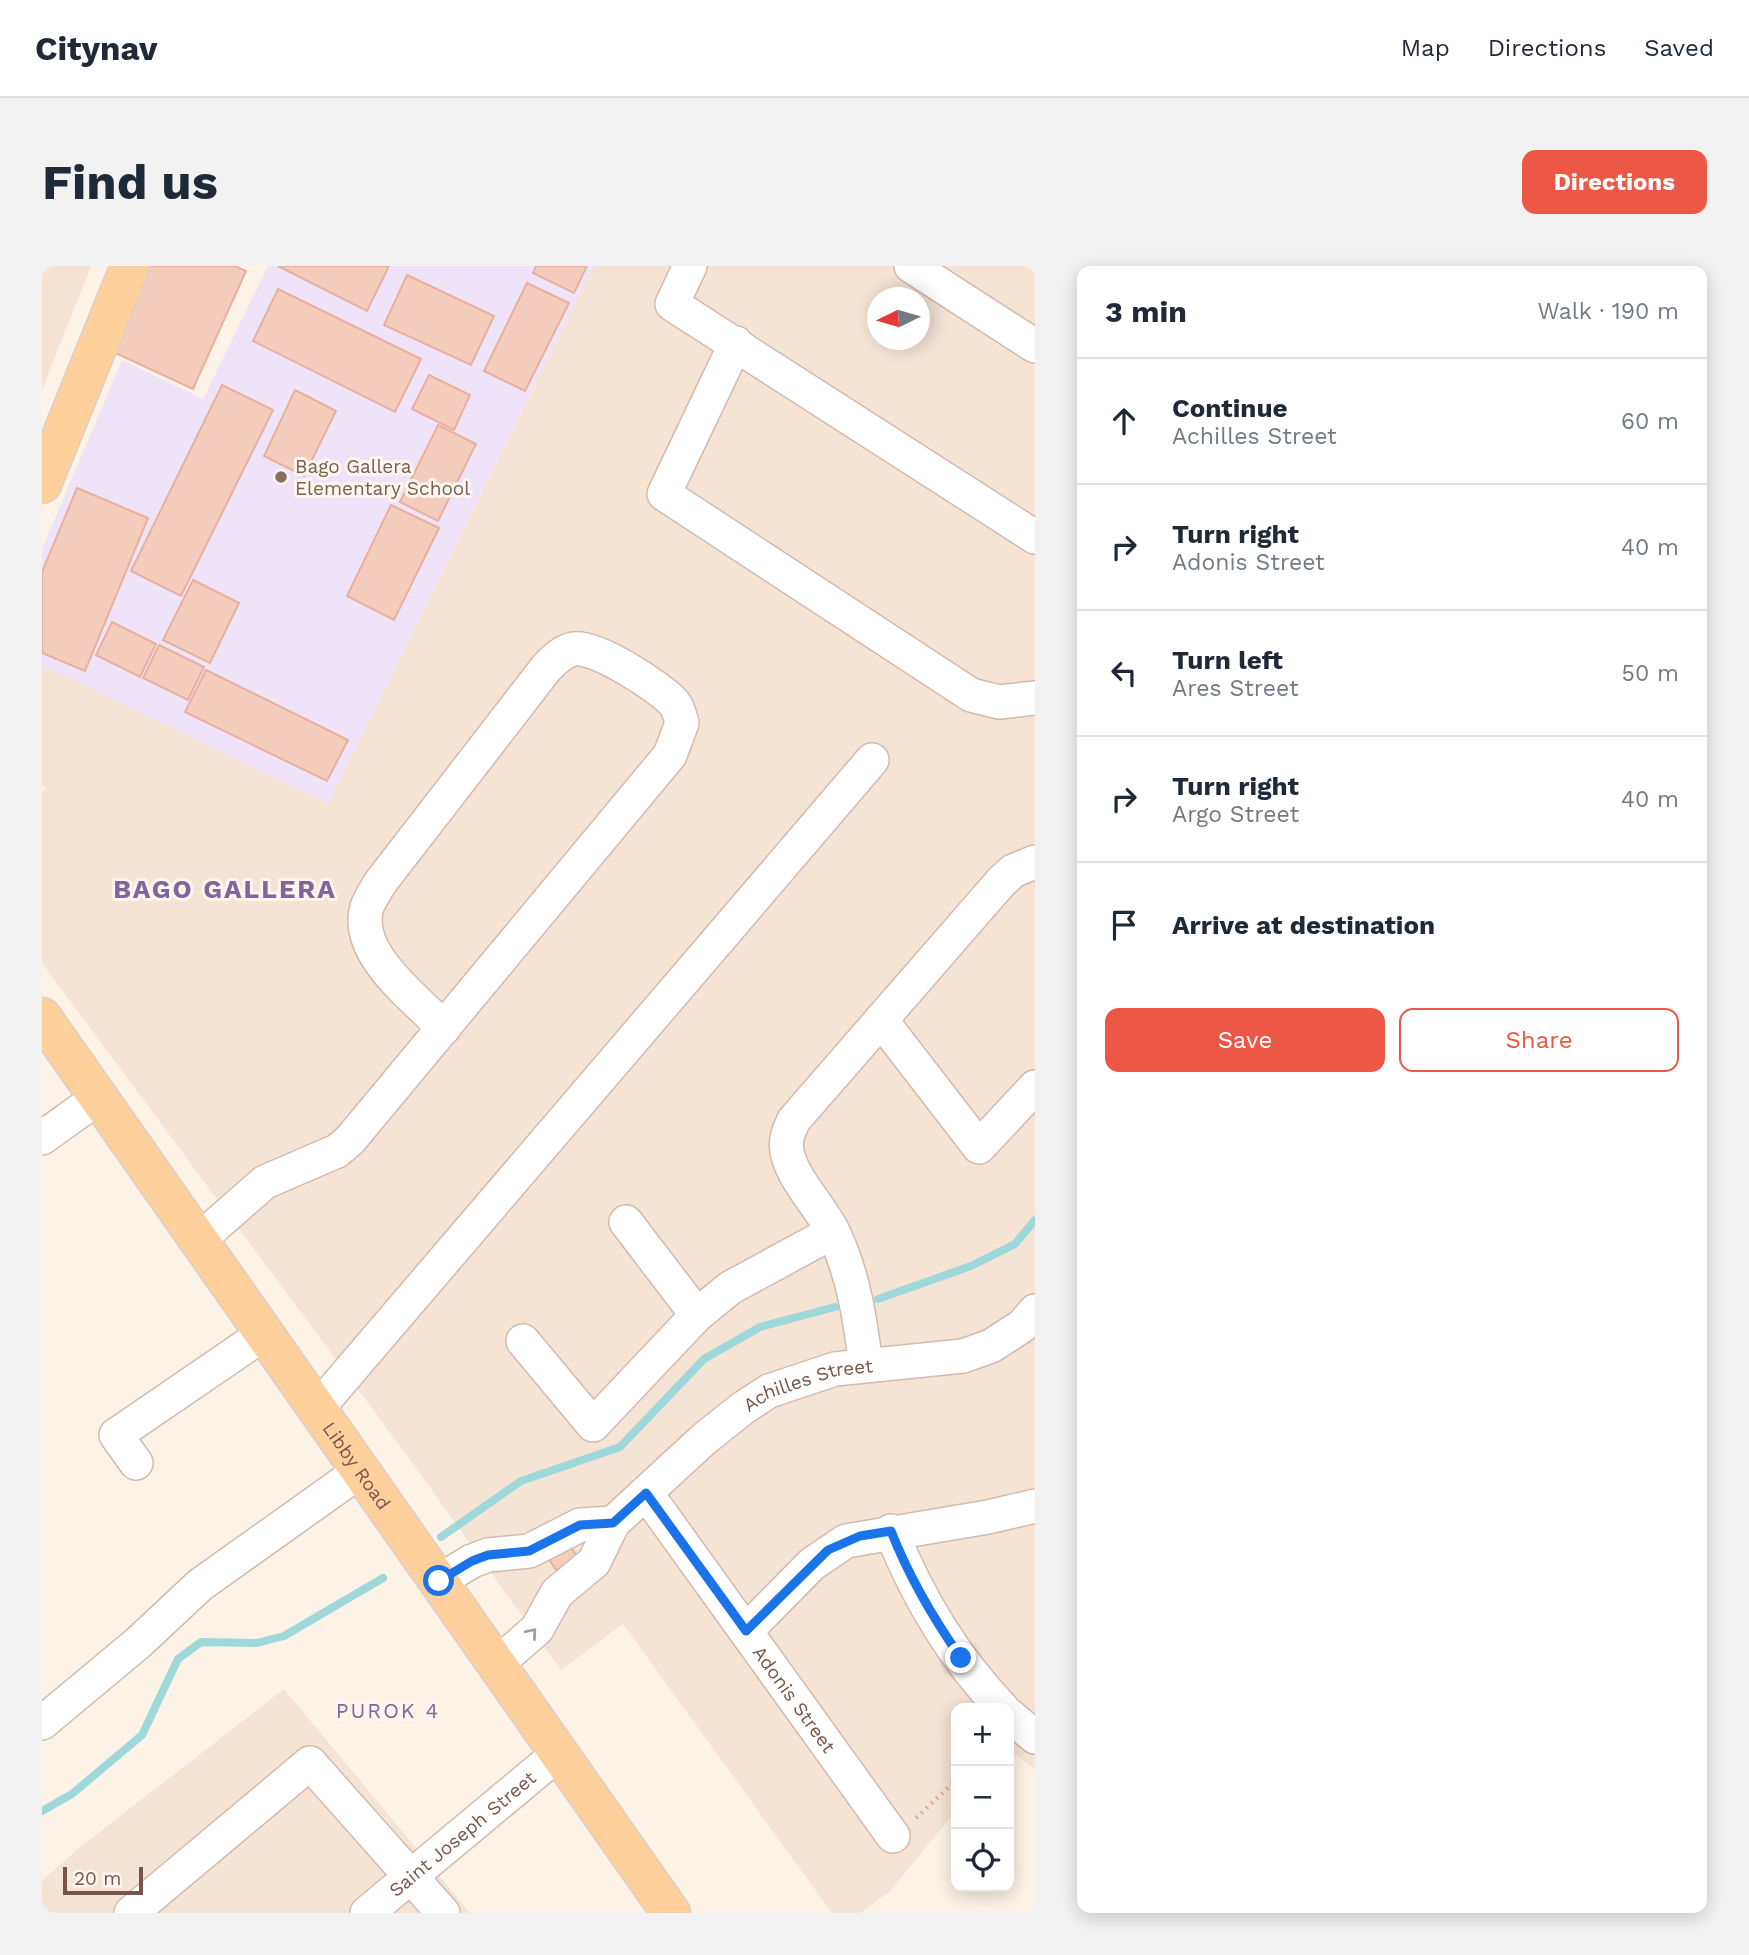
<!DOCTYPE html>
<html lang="en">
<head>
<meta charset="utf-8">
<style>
  body { margin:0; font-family:"Work Sans",sans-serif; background:#f2f2f3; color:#1f2937 }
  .controls { position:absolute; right:21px; bottom:21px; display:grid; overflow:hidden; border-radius:14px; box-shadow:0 4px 18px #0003 }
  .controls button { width:63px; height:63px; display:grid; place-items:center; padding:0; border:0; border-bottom:2px solid #e0e1e3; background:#fff; color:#1f2937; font:35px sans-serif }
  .compass { position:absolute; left:825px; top:21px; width:63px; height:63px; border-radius:50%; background:#fff; box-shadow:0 4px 18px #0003; rotate:265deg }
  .scale { position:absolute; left:21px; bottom:18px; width:80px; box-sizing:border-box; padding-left:7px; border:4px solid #785549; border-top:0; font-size:19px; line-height:24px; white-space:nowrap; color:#785549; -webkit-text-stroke:5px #fff6ee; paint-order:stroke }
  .stop { position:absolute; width:21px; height:21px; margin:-16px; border:5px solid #1a73e8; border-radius:50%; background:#fff }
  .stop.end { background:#1a73e8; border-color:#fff; box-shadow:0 2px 7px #0008 }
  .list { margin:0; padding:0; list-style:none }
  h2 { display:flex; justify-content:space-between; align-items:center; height:91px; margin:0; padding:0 28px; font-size:30px }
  h2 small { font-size:23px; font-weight:400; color:#747a83 }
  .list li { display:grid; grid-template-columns:46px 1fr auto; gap:21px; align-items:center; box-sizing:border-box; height:126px; padding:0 28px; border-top:2px solid #e0e1e3 }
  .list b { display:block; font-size:26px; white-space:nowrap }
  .list p { margin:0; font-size:23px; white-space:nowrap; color:#747a83 }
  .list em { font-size:23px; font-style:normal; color:#747a83 }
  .actions { display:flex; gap:14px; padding:21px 28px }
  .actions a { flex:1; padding:16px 0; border:2px solid #ed5846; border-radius:14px; text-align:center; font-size:24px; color:#ed5846 }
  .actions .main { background:#ed5846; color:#fff }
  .icon { flex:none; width:38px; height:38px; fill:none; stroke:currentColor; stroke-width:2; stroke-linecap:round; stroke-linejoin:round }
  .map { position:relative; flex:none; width:993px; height:1647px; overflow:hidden; border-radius:14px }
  header { display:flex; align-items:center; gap:42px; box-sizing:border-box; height:98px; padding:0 35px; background:#fff; border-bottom:2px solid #e0e1e3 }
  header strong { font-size:33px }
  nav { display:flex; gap:38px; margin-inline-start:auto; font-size:24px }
  .intro { display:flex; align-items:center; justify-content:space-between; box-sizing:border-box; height:168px; padding:0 42px }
  h1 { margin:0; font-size:49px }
  .button { padding:18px 32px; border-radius:14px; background:#ed5846; color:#fff; font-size:24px; font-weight:700 }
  main { display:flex; gap:42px; padding:0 42px }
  aside { flex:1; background:#fff; border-radius:14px; box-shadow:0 4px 18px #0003 }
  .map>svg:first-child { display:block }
  .residential { fill:#f5e3d4; fill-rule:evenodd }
  .education { fill:#efe3fa }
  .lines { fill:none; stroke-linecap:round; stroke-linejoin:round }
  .stream { stroke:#9fd8db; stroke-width:8 }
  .building { fill:#f4ccbc; stroke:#e8b09c; stroke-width:2 }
  .minor-casing { stroke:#d2baae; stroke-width:36 }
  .major-casing { stroke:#d9cfcc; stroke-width:41 }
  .path { stroke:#daaf9f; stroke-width:4.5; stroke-dasharray:2 5; stroke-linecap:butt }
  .minor { stroke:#fff; stroke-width:33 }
  .major { stroke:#ffcf9c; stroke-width:38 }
  .oneway { stroke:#ae9992 }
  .route { stroke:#1a73e8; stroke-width:9 }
  .education-dot { fill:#8d6e63; stroke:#fff6ee; stroke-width:2.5 }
  .labels { text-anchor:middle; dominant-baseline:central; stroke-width:6; stroke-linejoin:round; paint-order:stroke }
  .education-label { font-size:19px; fill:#785e54; stroke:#fff6ee; text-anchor:start }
  .street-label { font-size:19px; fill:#785549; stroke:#fff6ee }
  .neighbourhood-label { font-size:21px; letter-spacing:2px; fill:#83659c; stroke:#fff6ee }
  .district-label { font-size:26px; font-weight:bold; letter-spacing:2px; fill:#83659c; stroke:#fff6ee }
</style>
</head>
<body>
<header>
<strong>Citynav</strong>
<nav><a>Map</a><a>Directions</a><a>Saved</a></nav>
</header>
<div class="intro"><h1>Find us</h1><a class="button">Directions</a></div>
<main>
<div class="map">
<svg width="993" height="1647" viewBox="0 0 993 1647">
  <rect width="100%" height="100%" fill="#fdf2e6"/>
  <g class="residential">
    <polygon points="0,0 49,0 0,124"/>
    <path d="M 552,0 L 993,0 L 993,1503 L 967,1484 L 967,1442 L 914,1442 L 914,1545 L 848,1625 L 818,1647 L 790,1647 L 581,1358 L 519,1404 L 364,1188 L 0,697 L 0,526 L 4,523 L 0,520 L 0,399 L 286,538 ZM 836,32 L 878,32 L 878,74 L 836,74 Z"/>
    <polygon points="242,1423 428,1647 0,1647 0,1615 37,1582"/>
  </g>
  <polygon class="education" points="226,0 552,0 286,538 0,399 0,283 80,94 161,133"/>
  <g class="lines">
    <g class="stream">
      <polyline points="836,1033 929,1000 973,978 993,954"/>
      <polyline points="399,1271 479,1215 578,1181 662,1093 718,1061 793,1041"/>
      <polyline points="0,1545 30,1528 100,1469 136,1393 159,1376 215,1377 242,1370 341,1312"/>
    </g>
  </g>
  <g class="building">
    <polygon points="107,0 193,0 204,5 151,123 69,85"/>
    <polygon points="236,0 347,0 325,45"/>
    <polygon points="494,0 545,0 532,27 491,7"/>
    <polygon points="365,9 452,50 429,99 342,59"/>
    <polygon points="485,17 527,37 483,125 442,105"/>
    <polygon points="236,23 379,93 353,146 211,75"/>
    <polygon points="387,109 428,129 412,164 370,143"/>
    <polygon points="180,119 231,144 139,330 89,305"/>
    <polygon points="253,124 294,145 262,210 222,190"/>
    <polygon points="396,159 434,178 396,255 358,236"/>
    <polygon points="35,222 106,252 43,405 0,387 0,306"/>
    <polygon points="349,239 397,262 352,354 305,330"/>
    <polygon points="151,314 197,337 168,397 121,374"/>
    <polygon points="70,356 114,378 98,411 54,389"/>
    <polygon points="117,379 162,401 146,434 101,412"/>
    <polygon points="164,404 306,474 285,515 143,446"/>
    <polygon points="527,1278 535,1291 515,1305 506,1292"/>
  </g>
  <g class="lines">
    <g class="minor-casing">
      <g id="minor">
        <polyline points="648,0 630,38 993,271"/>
        <polyline points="869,0 993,80"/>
        <polyline points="694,77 622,228 929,429 957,436 993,432"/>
        <polyline points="839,754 937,881 993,821"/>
        <polyline points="0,872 57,831"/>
        <polyline points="584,956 655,1049"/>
        <path d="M 158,973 L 223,916 L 295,885 L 308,874 L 628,489 L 640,457 C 638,450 637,443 632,437 C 618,421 553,379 532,383 C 521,385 513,393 505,401 L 338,617 C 334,624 328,633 325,641 C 311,687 373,732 402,762"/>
        <polyline points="481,1075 551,1159 655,1049 688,1022 791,966"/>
        <path d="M 824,1099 C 818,1054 812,1010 792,968 C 780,942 754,918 746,890 C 742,876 746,866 752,854 L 959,616 L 971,605 L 993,596"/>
        <polyline points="275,1143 830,494"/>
        <polyline points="94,1197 74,1169 223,1067"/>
        <path id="s1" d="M 604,1227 L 851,1570"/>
        <path d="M 849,1265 C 875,1330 912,1392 960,1442"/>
        <polyline points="397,1315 430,1295 446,1289 487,1285 538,1259 571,1257"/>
        <polyline points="704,1365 770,1298 804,1275 946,1251 993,1240"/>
        <path id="s2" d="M 455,1398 L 495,1363 L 515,1327 L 552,1296 L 571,1257 L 662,1173 L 701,1142 L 727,1125 L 793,1103 L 921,1090 L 949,1080 L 980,1060 L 993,1045"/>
        <polyline points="967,1449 993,1471"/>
        <polyline points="0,1457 96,1377 158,1319 318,1205"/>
        <polyline points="89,1647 268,1497 401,1647"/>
        <path id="s3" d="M 325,1647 L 517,1487"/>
      </g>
    </g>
    <g class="major-casing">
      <g id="major">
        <polyline points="0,218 88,0"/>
        <path id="s4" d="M 0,751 L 629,1647"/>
      </g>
    </g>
    <polyline class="path" points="874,1552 914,1514"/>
    <use href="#minor" class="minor"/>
    <use href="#major" class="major"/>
  </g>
  <defs><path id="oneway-chevron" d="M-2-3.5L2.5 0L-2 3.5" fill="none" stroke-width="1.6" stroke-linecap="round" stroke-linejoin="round" transform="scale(1.75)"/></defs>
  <use class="oneway" href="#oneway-chevron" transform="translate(490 1367) rotate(-50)"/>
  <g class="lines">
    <path class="route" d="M 397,1315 L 430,1295 L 446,1289 L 487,1285 L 538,1259 L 571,1257 L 604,1227 L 704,1365 L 786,1284 L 818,1270 L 849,1265 C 867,1311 891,1352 919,1392"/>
  </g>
  <circle class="education-dot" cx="239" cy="211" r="7"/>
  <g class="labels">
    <g class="education-label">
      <text x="253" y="200">Bago Gallera<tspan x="253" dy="22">Elementary School</tspan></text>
    </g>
    <g class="street-label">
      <text stroke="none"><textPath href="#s2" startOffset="430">Achilles Street</textPath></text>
      <text stroke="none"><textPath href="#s4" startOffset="548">Libby Road</textPath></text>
      <text stroke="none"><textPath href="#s1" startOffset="254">Adonis Street</textPath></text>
      <text stroke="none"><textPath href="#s3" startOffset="124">Saint Joseph Street</textPath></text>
    </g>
    <g class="neighbourhood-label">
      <text x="346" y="1444">PUROK 4</text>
    </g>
    <g class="district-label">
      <text x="183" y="623">BAGO GALLERA</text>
    </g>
  </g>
</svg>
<div class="controls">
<button>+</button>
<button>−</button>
<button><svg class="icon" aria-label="locate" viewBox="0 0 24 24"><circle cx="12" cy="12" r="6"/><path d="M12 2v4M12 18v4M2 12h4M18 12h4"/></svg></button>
</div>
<svg class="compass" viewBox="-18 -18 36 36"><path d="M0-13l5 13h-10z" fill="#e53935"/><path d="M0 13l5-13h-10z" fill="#747a83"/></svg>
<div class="scale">20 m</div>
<div class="stop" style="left:397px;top:1315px"></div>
<div class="stop end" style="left:919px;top:1392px"></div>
</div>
<aside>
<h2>3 min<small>Walk · 190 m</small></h2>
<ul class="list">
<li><svg class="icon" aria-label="ahead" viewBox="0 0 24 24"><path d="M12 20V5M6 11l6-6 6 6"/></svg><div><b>Continue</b><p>Achilles Street</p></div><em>60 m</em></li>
<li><svg class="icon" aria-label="right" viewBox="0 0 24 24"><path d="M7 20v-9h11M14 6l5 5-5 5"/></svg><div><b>Turn right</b><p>Adonis Street</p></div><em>40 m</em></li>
<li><svg class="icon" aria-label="left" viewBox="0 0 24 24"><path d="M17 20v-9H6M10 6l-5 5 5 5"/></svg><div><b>Turn left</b><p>Ares Street</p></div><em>50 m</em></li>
<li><svg class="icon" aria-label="right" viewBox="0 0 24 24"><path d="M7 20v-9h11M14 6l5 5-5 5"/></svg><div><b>Turn right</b><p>Argo Street</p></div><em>40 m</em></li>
<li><svg class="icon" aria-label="arrive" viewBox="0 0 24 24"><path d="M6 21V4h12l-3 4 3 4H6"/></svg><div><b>Arrive at destination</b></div></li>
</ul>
<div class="actions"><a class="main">Save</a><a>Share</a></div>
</aside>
</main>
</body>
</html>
